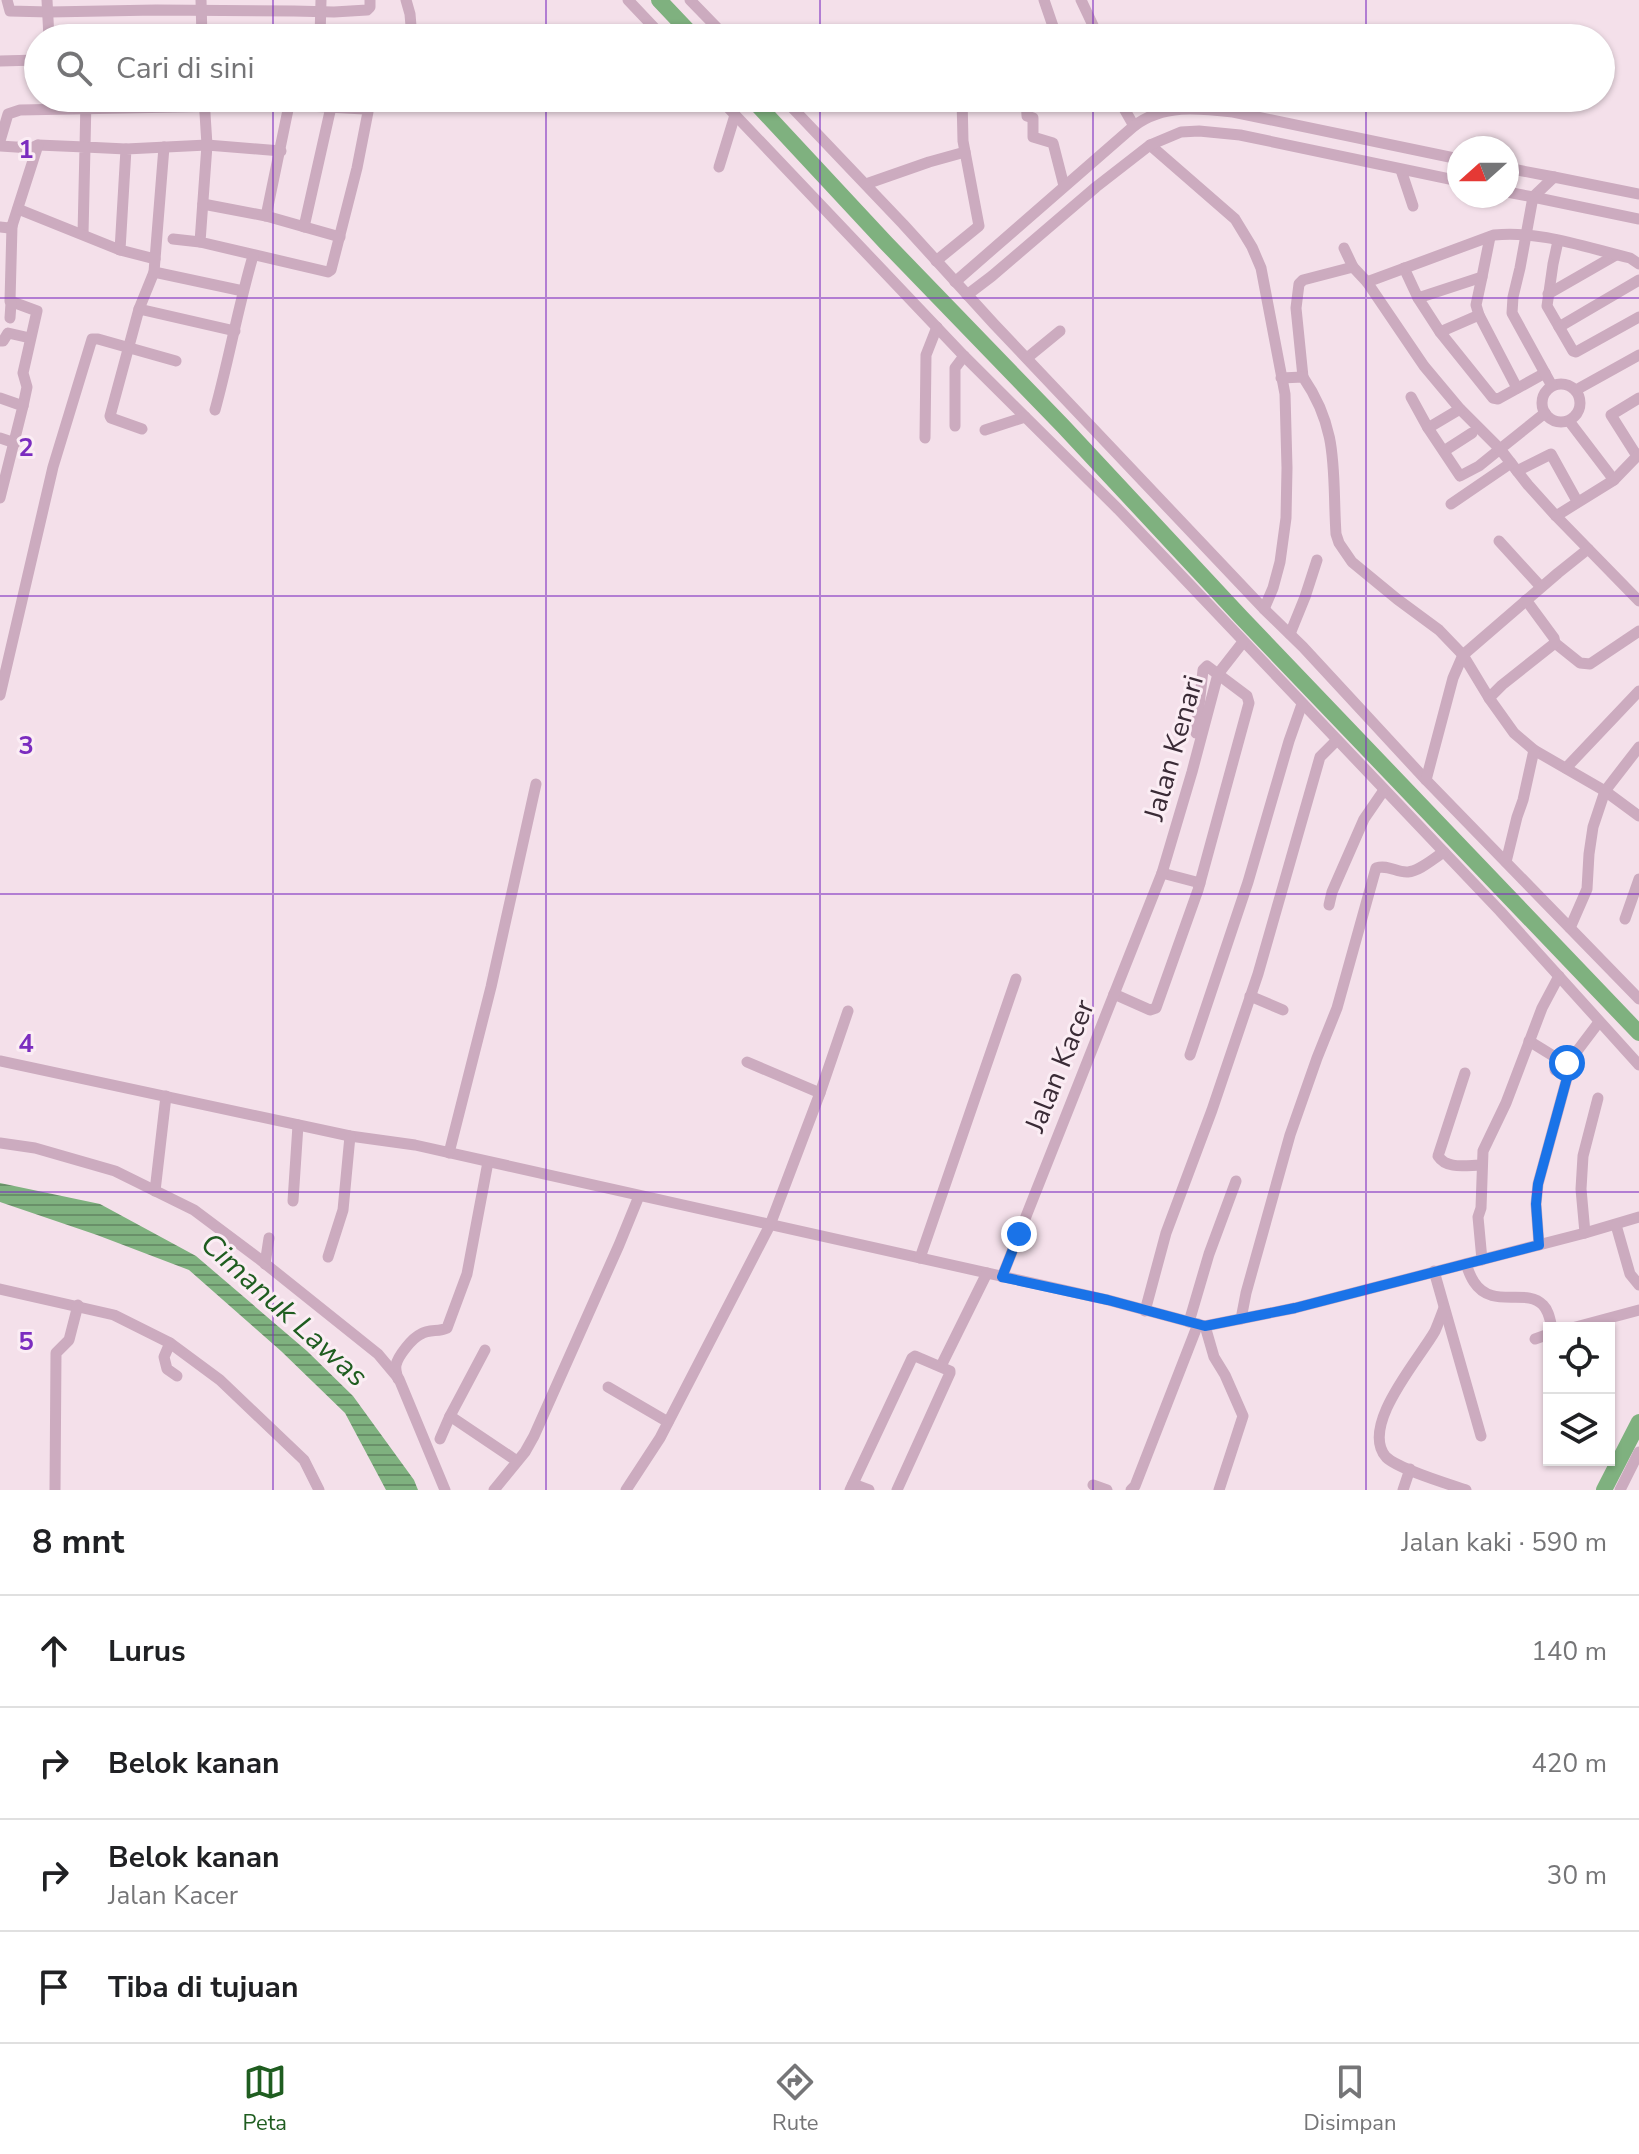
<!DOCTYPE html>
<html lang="id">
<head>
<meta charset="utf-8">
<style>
  body { margin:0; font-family:"Nunito Sans",sans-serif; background:#f2f2f2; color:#202124 }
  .controls { position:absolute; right:24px; bottom:24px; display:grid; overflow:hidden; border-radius:0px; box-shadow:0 2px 6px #0004 }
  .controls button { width:72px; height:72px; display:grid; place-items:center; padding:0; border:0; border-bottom:2px solid #e0e0e0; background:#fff; color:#202124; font:40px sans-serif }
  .compass { position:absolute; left:1447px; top:136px; width:72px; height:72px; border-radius:50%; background:#fff; box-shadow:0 2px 6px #0004; rotate:249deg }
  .stop { position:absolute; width:24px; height:24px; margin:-18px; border:6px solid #1a73e8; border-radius:50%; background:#fff }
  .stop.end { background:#1a73e8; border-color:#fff; box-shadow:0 2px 8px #0008 }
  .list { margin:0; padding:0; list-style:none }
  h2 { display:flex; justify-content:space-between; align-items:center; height:104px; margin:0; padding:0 32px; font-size:34px }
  h2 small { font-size:26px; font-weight:400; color:#757577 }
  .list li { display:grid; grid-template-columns:52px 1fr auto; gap:24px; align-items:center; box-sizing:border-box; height:112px; padding:0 32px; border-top:2px solid #e0e0e0 }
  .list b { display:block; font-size:30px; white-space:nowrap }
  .list p { margin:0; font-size:26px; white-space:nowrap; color:#757577 }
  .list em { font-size:26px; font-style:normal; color:#757577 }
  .icon { flex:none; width:44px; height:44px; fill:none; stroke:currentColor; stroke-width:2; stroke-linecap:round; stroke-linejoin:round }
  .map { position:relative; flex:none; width:1639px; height:1490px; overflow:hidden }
  .search { position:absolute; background:#fff; box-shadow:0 2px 6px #0004; left:24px; right:24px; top:24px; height:88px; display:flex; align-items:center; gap:20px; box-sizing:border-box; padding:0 28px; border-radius:44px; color:#757577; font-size:30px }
  .sheet { height:552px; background:#fff }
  nav { display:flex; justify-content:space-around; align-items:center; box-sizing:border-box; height:112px; border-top:2px solid #e0e0e0; background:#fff; font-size:22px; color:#757577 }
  nav a { display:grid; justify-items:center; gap:4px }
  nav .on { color:#1f5d20 }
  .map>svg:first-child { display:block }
  .water { fill:url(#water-rules) }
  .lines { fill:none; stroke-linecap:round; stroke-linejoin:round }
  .river { stroke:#7fb17f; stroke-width:16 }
  .minor { stroke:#ccabbf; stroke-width:11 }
  .route { stroke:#1a73e8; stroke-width:10 }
  .grid { fill:none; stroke:#7b2cbf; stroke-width:2; stroke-opacity:0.55 }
  .labels { text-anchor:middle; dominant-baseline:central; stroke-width:6; stroke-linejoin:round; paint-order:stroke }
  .street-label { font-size:28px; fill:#3a2b36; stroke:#fbedf4 }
  .water-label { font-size:30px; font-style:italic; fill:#1f5d20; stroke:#fbedf4 }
  .grid-label { font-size:26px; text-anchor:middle; font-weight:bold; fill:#7b2cbf; stroke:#fbedf4; stroke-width:6; stroke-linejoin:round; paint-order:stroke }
</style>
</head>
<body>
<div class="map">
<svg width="1639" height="1490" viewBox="0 0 1639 1490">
  <defs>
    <pattern id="water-rules" width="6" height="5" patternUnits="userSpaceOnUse" patternTransform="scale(2)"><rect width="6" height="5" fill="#7fb17f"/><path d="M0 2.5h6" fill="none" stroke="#699069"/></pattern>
  </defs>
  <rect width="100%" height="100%" fill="#f4e0ea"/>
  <polygon class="water" points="0,1183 100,1204 196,1256 307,1351 353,1396 414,1480 418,1490 386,1490 345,1413 281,1351 189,1270 97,1235 0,1202"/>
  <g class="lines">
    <g class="river">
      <polyline points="659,0 695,38"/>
      <polyline points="751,98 886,243 1063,426 1241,617 1639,1033"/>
      <polyline points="1604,1490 1639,1422"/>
    </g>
    <g class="minor">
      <polyline points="7,0 10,11 49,12 156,10 294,11 334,12 367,10 370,7 370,0"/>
      <polyline points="47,0 49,38"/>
      <polyline points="201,0 202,38"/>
      <polyline points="406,0 410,14 412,38"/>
      <polyline points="628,0 664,38"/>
      <polyline points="690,0 727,38"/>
      <polyline points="1044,0 1057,38"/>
      <polyline points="1081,0 1099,38"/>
      <polyline points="320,38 321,0"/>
      <polyline points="0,61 38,60"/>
      <polyline points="86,98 85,147 126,149"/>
      <polyline points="204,98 207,145 200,242 328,272 331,270 357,168 368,112 364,109 289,105 290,98"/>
      <polyline points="719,98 964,356 1118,509 1500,911 1639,1065"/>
      <polyline points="783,98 903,224 994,324 1264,609 1303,647 1426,780 1639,999"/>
      <polyline points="1026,98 1027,116 1033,118 1033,137 1053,143 1064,186"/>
      <polyline points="1118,98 1134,126"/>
      <polyline points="0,141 8,114 20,110 289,105 266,216"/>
      <polyline points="38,145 85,147 83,234"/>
      <polyline points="1150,145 1235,219 1252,247 1261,268 1285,394 1287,468 1286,518 1280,562 1273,588 1264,609"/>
      <polyline points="0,146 31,148 38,145 12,226 9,228 0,227"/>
      <polyline points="719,167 735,115"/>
      <polyline points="1507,168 1554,177"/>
      <polyline points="1401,170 1413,206"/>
      <polyline points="866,184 929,162 965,152"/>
      <polyline points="1507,192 1533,197 1554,177 1639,194"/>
      <polyline points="203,204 266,216 340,237"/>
      <polyline points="18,209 120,250"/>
      <polyline points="12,226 10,301 37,311 23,373 27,387 23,406"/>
      <polyline points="304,227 331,107"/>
      <polyline points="1490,237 1482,277 1418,298 1440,332 1493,398 1498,399 1545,373"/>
      <polyline points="173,239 200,242"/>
      <polyline points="1558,241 1553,264 1547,306 1573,351 1576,352 1639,317"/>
      <polyline points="1344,248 1353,267"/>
      <polyline points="155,259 120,250 126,149 207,145 281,151"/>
      <polyline points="936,261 979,226 963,141 962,98"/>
      <polyline points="1404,268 1418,298"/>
      <polyline points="154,272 243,291"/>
      <path d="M 955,282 L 1134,126 C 1163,104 1198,108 1233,112 L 1459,159"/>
      <polyline points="1548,294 1616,255"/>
      <polyline points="967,295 992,276 1096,187 1150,145 1181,132 1199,131 1240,135 1459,181"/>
      <polyline points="139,309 235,331"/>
      <polyline points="1479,315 1517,388"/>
      <polyline points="10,318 11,303"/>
      <polyline points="1559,327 1639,280"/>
      <polyline points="1440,332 1479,315 1476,305 1482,277"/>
      <polyline points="0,341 3,341 8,333 30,338"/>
      <polyline points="1027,358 1060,331"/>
      <polyline points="1303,377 1296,308 1299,284 1303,280 1353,267 1367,282"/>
      <path d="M 1281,378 L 1303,377 C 1340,431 1332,472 1336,534 L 1339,543 L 1352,562 L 1397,599 L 1439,630 L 1463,655 L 1489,698 L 1514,733 L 1534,750 L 1605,791 L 1639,816"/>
      <circle cx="1561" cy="403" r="19"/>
      <polyline points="1552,386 1512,313 1513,297 1520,268 1533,197 1639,219"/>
      <polyline points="1576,390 1639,355"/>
      <path d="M 1411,397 L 1428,428 L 1460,476 L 1479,466 L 1500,449 L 1460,409 L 1424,366 L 1367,282 L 1494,235 C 1539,230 1587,248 1630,258 L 1639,264"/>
      <polyline points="0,398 23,406 0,498"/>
      <path d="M 215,410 C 229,359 238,307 253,256"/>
      <polyline points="1545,413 1500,449 1528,485 1556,516"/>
      <polyline points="1569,421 1614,480 1556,516 1639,601"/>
      <polyline points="955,426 955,368 964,356"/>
      <polyline points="1428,428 1460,409"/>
      <polyline points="142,429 111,418 110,416 139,309 154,272 164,147"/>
      <polyline points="985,430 1025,417"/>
      <polyline points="0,438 15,443"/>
      <polyline points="925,438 926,355 937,327"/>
      <polyline points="1444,451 1472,433"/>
      <polyline points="1637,456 1611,415 1639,398"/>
      <polyline points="1517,471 1551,454 1577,501"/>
      <polyline points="1614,480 1639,454"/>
      <polyline points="1451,504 1511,463"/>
      <polyline points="1499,541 1541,587"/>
      <polyline points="1290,634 1305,597 1317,560"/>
      <polyline points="1555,643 1580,663 1590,664 1639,631"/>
      <polyline points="0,695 53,467 92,339 98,339 176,361"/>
      <polyline points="1489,698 1502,685 1555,643 1554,638 1526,600"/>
      <polyline points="1566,768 1639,691"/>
      <polyline points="1426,780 1453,678 1463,655 1558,573 1588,549"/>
      <polyline points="1506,862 1517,817 1523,800 1534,750"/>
      <polyline points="1162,873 1200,883"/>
      <polyline points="1329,905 1332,892 1364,819 1384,790"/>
      <polyline points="1625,919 1639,879"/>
      <polyline points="1570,928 1587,889 1589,854 1593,827 1605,791 1639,747"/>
      <polyline points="1114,994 1150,1010 1156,1008 1198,890 1249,703 1247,696 1207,666 1203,670 1196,733"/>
      <polyline points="1250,996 1283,1010"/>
      <polyline points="1529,1041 1555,1057 1555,1070"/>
      <polyline points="1190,1055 1248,882 1289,741 1302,704"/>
      <polyline points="0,1061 350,1136 415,1145 1108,1300 1205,1326 1295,1308 1585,1233 1639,1217"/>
      <polyline points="747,1062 820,1093"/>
      <path d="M 1465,1073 L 1438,1156 C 1447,1170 1467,1165 1482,1165"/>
      <polyline points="0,1143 35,1148 115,1171 194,1210 258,1258 378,1354 399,1379 445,1490"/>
      <polyline points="449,1153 491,987 536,784"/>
      <polyline points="155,1191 166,1096"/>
      <polyline points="293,1201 298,1125"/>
      <polyline points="1616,1225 1630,1274 1639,1285"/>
      <polyline points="1585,1233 1581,1189 1583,1156 1598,1098"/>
      <polyline points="1539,1245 1536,1204 1538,1184 1567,1078 1565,1067 1599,1022"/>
      <polyline points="328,1257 343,1210 350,1136"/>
      <polyline points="920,1258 1016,979"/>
      <polyline points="1482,1260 1478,1217 1481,1208 1483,1151 1506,1103 1542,1008 1559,976"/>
      <polyline points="265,1264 269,1238"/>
      <path d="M 1466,1264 C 1468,1270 1470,1276 1474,1282 C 1492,1310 1526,1287 1543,1305 C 1549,1311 1550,1320 1552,1328"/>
      <polyline points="1434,1271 1481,1436"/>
      <polyline points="1002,1277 1162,873 1192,772 1218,674 1243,642"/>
      <polyline points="0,1289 114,1315 170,1343 220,1380 304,1460 319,1490"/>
      <path d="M 1444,1308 C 1441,1316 1438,1324 1435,1331 C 1420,1358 1359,1426 1386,1457 C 1398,1469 1448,1484 1466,1490"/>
      <polyline points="1145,1311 1166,1233 1212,1110 1258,974 1320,757 1337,740"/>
      <path d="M 1241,1319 L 1246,1293 L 1290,1135 L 1317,1058 L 1337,1008 L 1376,868 C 1388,864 1397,873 1408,872 C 1420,871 1434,858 1444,852"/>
      <polyline points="1189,1322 1209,1254 1236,1181"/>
      <polyline points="1205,1326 1214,1357 1225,1375 1243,1416 1219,1490"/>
      <polyline points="1572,1328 1639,1310"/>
      <polyline points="1535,1339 1549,1334"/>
      <polyline points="170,1343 164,1357 167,1369 177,1376"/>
      <polyline points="485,1350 450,1416 517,1461"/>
      <polyline points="941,1366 987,1273"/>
      <path d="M 398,1379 C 397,1374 395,1371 396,1365 C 398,1356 412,1338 421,1334 C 429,1329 439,1332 447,1328 L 467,1274 L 488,1162"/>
      <polyline points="608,1387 668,1422"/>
      <polyline points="440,1439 450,1416"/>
      <polyline points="853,1484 869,1490"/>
      <polyline points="1093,1485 1107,1490"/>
      <polyline points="55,1490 56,1353 69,1340 78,1305"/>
      <polyline points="494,1490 525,1452 534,1436 619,1245 639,1196"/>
      <polyline points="626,1490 660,1438 770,1225 820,1093 848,1011"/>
      <polyline points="850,1490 912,1358 915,1356 950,1371 950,1373 897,1490"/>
      <polyline points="1131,1490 1135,1486 1198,1324"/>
      <polyline points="1403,1490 1410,1469"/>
      <polyline points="1620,1490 1639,1452"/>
    </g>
  </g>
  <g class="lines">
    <polyline class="route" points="1019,1234 1002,1277 1108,1300 1205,1326 1295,1308 1539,1245 1536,1204 1538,1184 1567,1078 1565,1067 1567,1063"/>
  </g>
  <path class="grid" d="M 273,0 L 273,38M 546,0 L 546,38M 820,0 L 820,38M 1093,0 L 1093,38M 1366,0 L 1366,38M 273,98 L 273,1490M 546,98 L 546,1490M 820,98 L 820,1490M 1093,98 L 1093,1490M 1366,98 L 1366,1490M 0,298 L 1639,298M 0,596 L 1639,596M 0,894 L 1639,894M 0,1192 L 1639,1192"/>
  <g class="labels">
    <g class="street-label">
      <text transform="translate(1174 748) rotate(-74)">Jalan Kenari</text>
      <text transform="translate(1060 1066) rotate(-68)">Jalan Kacer</text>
    </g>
    <g class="water-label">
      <text transform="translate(284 1310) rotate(42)">Cimanuk Lawas</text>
    </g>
  </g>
  <g class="grid-label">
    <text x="26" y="158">1</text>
    <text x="26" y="456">2</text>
    <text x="26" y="754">3</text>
    <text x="26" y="1052">4</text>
    <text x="26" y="1350">5</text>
  </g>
</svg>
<div class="controls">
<button><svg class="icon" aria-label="locate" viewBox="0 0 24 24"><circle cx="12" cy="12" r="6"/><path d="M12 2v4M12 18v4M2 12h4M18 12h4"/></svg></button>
<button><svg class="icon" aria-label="layers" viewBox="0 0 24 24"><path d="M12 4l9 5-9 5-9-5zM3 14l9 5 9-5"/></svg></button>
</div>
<svg class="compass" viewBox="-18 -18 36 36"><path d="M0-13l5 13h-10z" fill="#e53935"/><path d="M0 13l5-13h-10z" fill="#757577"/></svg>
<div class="stop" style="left:1567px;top:1063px"></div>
<div class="stop end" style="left:1019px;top:1234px"></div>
<div class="search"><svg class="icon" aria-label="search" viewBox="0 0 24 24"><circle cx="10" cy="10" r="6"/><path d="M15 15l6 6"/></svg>Cari di sini</div>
</div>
<section class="sheet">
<h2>8 mnt<small>Jalan kaki · 590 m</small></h2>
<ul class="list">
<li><svg class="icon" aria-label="ahead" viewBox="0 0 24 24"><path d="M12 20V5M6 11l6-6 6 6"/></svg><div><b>Lurus</b></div><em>140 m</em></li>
<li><svg class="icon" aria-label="right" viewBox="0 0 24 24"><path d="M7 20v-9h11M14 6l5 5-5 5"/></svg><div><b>Belok kanan</b></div><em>420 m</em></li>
<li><svg class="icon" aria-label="right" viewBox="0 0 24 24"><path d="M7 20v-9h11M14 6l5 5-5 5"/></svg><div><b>Belok kanan</b><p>Jalan Kacer</p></div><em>30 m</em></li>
<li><svg class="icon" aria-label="arrive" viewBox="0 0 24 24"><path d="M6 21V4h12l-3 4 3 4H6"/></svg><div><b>Tiba di tujuan</b></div></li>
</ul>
</section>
<nav>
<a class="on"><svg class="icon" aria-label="map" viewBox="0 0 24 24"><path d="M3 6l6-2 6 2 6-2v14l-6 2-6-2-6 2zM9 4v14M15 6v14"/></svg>Peta</a>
<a><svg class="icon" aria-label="directions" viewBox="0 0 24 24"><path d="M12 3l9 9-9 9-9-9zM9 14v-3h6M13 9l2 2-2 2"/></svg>Rute</a>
<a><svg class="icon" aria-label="saved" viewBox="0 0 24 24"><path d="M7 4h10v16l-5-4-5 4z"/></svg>Disimpan</a>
</nav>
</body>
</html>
